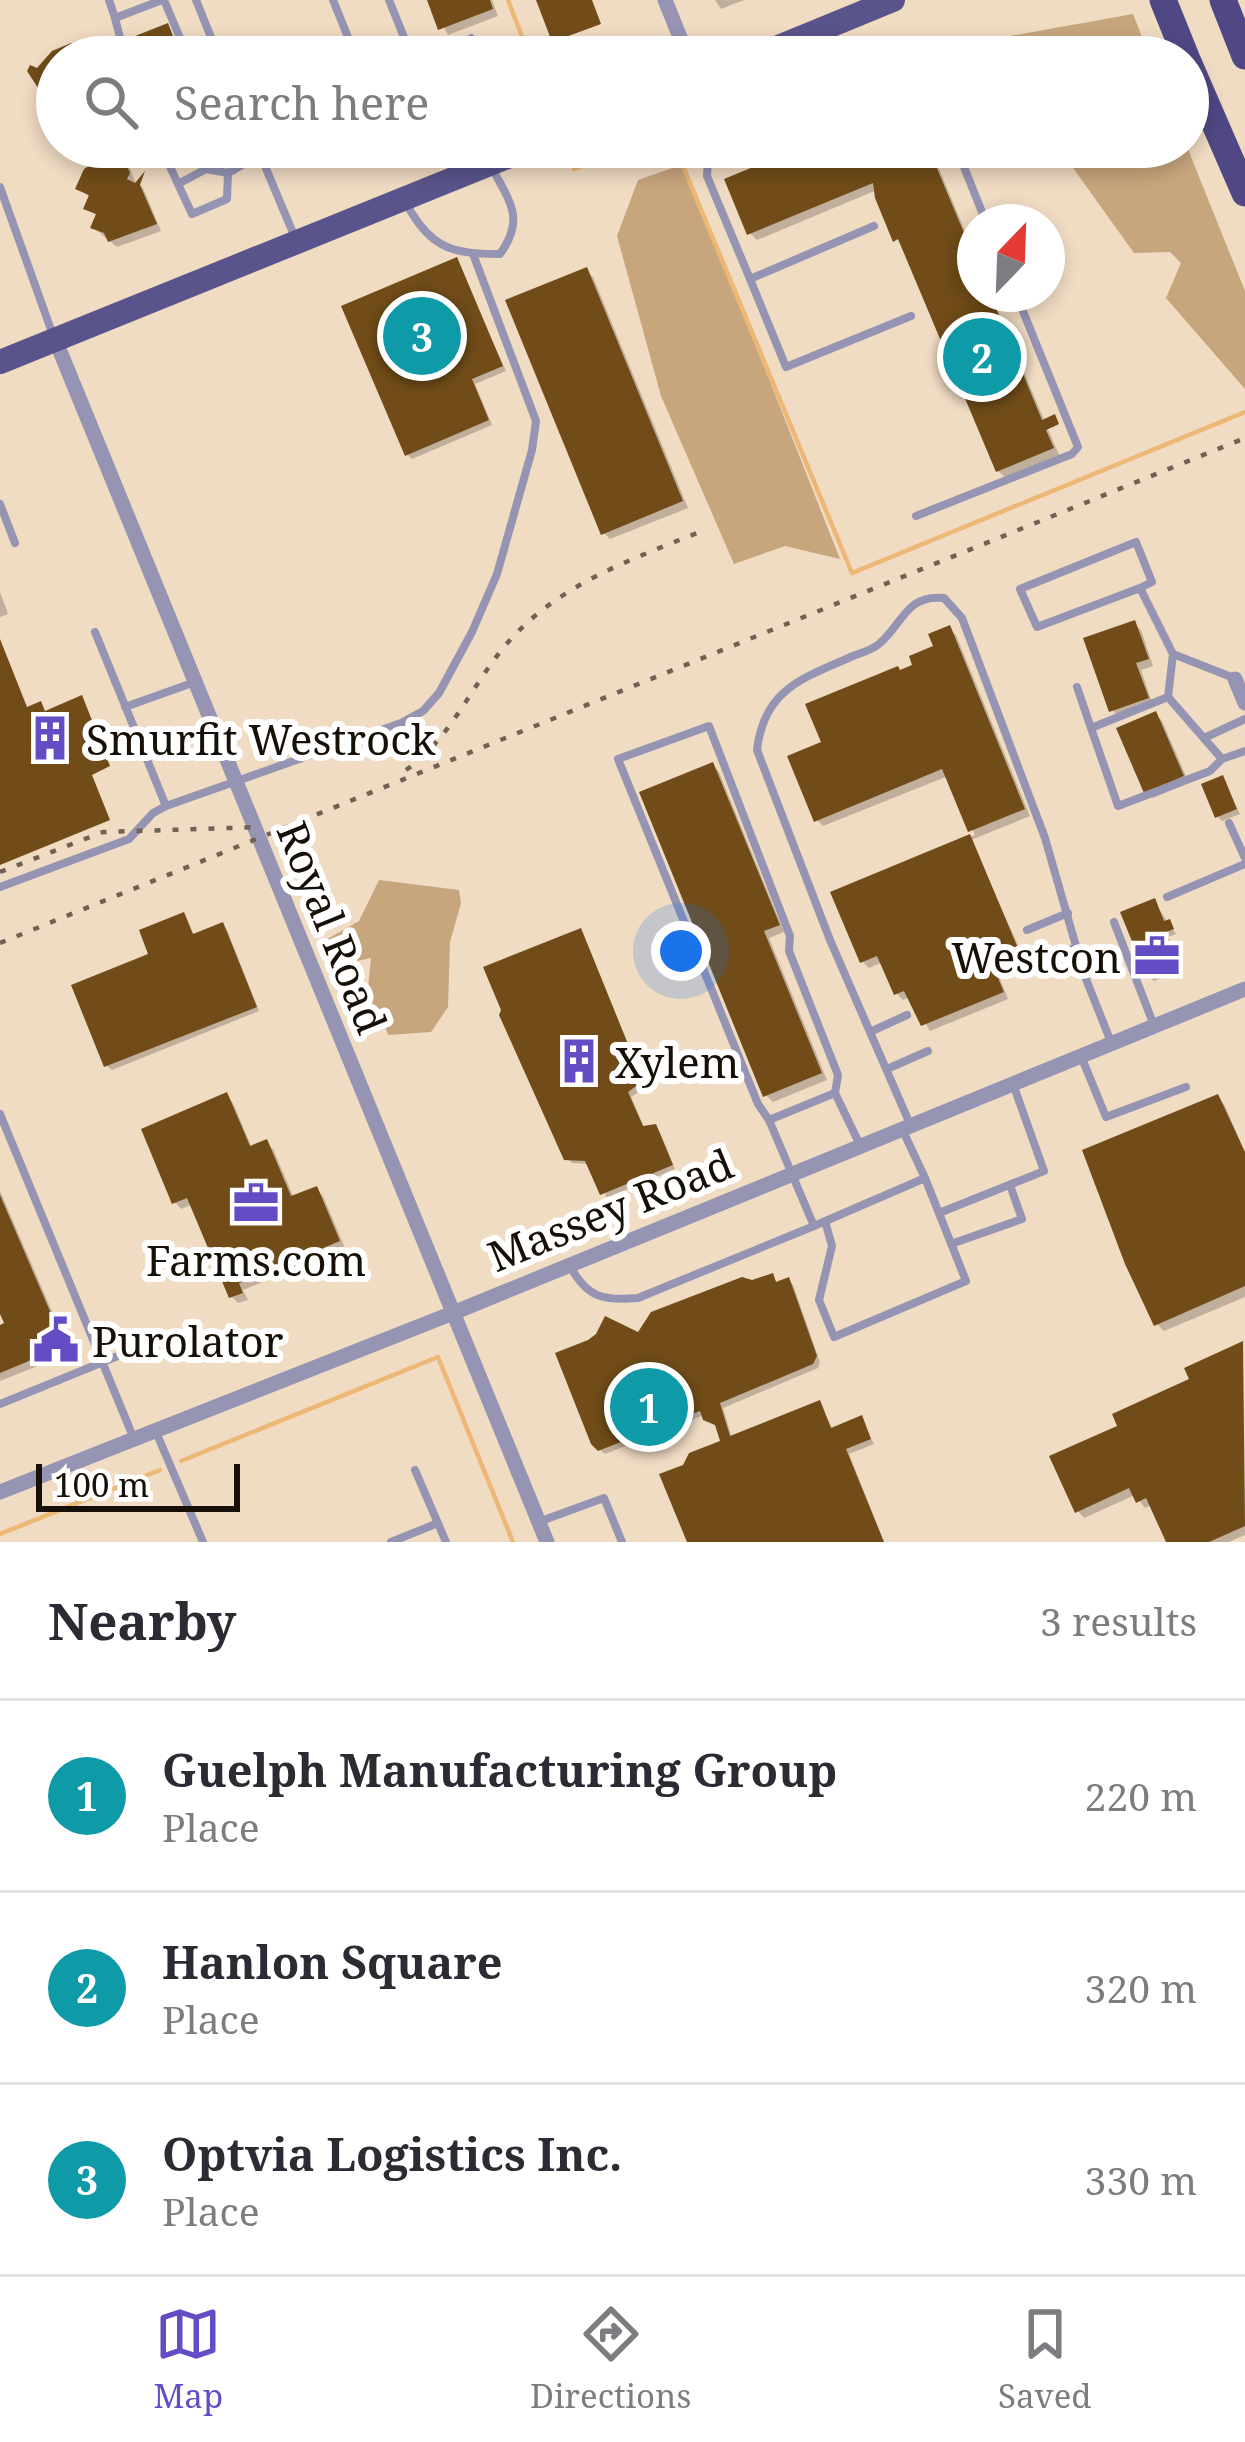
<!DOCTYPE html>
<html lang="en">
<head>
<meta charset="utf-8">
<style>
  body { margin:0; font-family:"Noto Serif",serif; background:#f7f7f7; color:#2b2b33 }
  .compass { position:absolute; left:957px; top:204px; width:108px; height:108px; border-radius:50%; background:#fff; box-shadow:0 6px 18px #0003; rotate:23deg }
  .scale { position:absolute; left:36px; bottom:30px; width:204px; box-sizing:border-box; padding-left:12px; border:6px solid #171008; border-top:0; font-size:33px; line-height:42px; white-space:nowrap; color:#171008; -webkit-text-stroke:9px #fff; paint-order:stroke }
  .you { position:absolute; left:681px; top:951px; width:42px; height:42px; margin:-30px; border:9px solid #fff; border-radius:50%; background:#1a73e8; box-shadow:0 0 0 18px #1a73e833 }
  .badge { display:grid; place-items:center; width:78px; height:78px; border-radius:50%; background:#644cc5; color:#fff; font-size:39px; font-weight:700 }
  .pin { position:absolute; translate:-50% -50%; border:6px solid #fff; box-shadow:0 3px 12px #0006 }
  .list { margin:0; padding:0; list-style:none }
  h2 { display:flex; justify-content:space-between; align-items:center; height:156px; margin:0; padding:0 48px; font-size:51px }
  h2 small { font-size:39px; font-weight:400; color:#7c7c81 }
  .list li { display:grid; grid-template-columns:78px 1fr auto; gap:36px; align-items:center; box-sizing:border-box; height:192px; padding:0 48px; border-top:3px solid #e1e1e2 }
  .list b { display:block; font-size:45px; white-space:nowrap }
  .list p { margin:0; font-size:39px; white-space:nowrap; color:#7c7c81 }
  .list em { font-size:39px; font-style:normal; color:#7c7c81 }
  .icon { flex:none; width:66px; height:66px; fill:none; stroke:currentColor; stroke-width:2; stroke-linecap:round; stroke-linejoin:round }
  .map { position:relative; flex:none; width:1245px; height:1542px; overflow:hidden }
  .search { position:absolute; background:#fff; box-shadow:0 6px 18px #0003; left:36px; right:36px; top:36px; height:132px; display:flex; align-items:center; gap:30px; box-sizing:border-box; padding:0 42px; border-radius:66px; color:#7c7c81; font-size:45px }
  .sheet { height:732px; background:#fff }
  nav { display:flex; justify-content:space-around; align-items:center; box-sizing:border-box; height:168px; border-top:3px solid #e1e1e2; background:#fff; font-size:33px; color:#7c7c81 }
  nav a { display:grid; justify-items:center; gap:6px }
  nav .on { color:#644cc5 }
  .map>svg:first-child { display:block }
  .green { fill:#c8a67d }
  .shadow { fill:#0003 }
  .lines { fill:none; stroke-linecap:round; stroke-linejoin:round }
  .stream { stroke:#edb776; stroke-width:4.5 }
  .building { fill:#714c18 }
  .service { stroke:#9594b3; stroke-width:8 }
  .minor { stroke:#9594b3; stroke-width:15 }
  .primary { stroke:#5a548c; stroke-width:24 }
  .trunk { stroke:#504884; stroke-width:27 }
  .rail { stroke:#6f6253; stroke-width:4.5; stroke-dasharray:6 12; stroke-linecap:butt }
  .labels { text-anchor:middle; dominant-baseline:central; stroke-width:12; stroke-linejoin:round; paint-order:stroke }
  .poi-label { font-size:42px; fill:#171008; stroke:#fff; text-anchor:start }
  .street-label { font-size:42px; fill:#171008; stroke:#fff }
</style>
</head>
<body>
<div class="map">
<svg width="1245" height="1542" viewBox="0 0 1245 1542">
  <rect width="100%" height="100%" fill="#f0dbc3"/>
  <g class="green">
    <polygon points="1133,14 1150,57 993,57 982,41"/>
    <polygon points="1058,147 1187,147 1245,291 1245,389 1166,298 1181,263 1170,252 1134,253"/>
    <polygon points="684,164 840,559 785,546 734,564 661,396 617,236 638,180"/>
    <path d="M 379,880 L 459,890 L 461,903 L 450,942 L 448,1007 L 431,1032 L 388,1035 C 385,1022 377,1019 372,1009 C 365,993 370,974 371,958 L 347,963 L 324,941 L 359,921 Z"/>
  </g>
  <g class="shadow">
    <polygon points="430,0 492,0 498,16 448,35"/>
    <polygon points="715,0 744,0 721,9"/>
    <polygon points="71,147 121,147 111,152 128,164 137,186 138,183 143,188 161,231 117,247 100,233 93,227 98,216 86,208 91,198 79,189 103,161 95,153 86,156"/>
    <polygon points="170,147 208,147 212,156 182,167"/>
    <polygon points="809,147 930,147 975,255 975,294 991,294 1045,422 1055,418 1058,425 1048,429 1059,455 1005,477 998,471 877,190 757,240 750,233"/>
    <polygon points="456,261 506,371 475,384 492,425 412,459 407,454"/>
    <polygon points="586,271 593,277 688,508 610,539 604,533"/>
    <polygon points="0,592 8,614 0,617"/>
    <polygon points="1134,623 1141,630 1153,666 1141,670 1153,705 1119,717 1112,710"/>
    <polygon points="949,629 956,635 1030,816 971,840 1021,952 994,964 1008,999 930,1031 910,997 903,1000 896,993 883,962 869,968 862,961 834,894 975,835 948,776 823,826 817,820 825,744 900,673 937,648"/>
    <polygon points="1156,714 1162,721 1189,783 1153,798 1146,791"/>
    <polygon points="713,765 719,772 784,932 769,938 827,1080 773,1102 766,1095"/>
    <polygon points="1222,779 1240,814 1222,821 1218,817"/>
    <polygon points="1154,902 1176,934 1168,937 1182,970 1154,981 1150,977"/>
    <polygon points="183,915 195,937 222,926 227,930 259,1011 112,1070 107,1066"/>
    <polygon points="580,931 646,1087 631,1097 645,1129 655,1128 660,1132 675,1169 607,1198 590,1164 572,1163 567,1158"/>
    <polygon points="227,1096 233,1103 252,1148 266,1142 273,1149 294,1198 316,1189 323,1196 345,1248 243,1290 248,1300 238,1303 232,1297 193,1204 181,1209 175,1202"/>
    <polygon points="1217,1098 1224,1104 1245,1153 1245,1297 1164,1331 1157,1324"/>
    <polygon points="0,1191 70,1353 0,1381 0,1328 8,1325 0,1306"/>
    <polygon points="772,1276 778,1284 788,1280 793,1285 820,1362 818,1368 723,1408 732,1438 819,1403 833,1430 861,1419 874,1444 849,1454 884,1542 690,1542 685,1467 724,1442 719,1427 704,1415 605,1454 600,1450 639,1336"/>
    <polygon points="1242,1345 1245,1535 1229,1542 1169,1542 1152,1505 1145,1508 1135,1495 1084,1518 1078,1511 1121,1427"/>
  </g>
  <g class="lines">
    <g class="stream">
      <polyline points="508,0 530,57"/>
      <polyline points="675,147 852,573 1245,412"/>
      <polyline points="574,169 627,147"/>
      <polyline points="181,1461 438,1357 513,1542"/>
      <polyline points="0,1534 160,1470"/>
    </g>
  </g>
  <g class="building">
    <polygon points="427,0 490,0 493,9 438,30"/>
    <polygon points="536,0 592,0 601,24 552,42"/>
    <polygon points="168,23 181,57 131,57 125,40"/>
    <polygon points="71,43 85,49 88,57 57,57 57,117 27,71 30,65 37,68 52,51"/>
    <polygon points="801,147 928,147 975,259 975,294 990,294 1042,420 1055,414 1059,424 1046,430 1054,448 996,472 898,239 893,242 875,198 873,183 747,235 724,179"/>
    <polygon points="114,150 122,154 130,173 127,179 135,183 145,171 140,185 157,224 108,242 104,233 90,228 96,214 83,209 89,195 75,189 84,169"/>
    <polygon points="457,257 503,366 472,379 489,420 405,456 341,306"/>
    <polygon points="587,267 683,501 601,535 505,300"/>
    <polygon points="1135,620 1149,659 1136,663 1149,698 1109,712 1083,638"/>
    <polygon points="950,625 1025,809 968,832 942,769 814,822 787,756 821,742 805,704 898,666 900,670 912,665 909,656 933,646 928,634"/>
    <polygon points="0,639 27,707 41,701 45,711 82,695 110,766 92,775 110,820 0,865"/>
    <polygon points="1156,711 1184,776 1144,793 1116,728"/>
    <polygon points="713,762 780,925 764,931 822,1073 763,1097 639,792"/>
    <polygon points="1223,775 1237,809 1215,818 1201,784"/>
    <polygon points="970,834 1017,946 989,957 1004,992 921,1026 904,991 894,995 877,956 860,963 830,892"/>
    <polygon points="1155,898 1164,921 1170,919 1174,929 1166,932 1179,966 1147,978 1120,912"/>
    <polygon points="184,912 193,934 223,922 257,1007 104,1067 71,985 148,954 139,930"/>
    <polygon points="581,928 643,1081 628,1092 643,1126 656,1124 673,1165 600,1195 585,1161 564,1160 499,1015 501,1010 483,967"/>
    <polygon points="227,1092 250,1146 267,1139 291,1196 317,1186 340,1241 239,1283 243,1293 229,1298 187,1198 172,1204 141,1129"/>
    <polygon points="1218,1094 1245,1152 1245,1286 1154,1326 1125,1264 1082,1150"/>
    <polygon points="0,1195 65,1346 0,1373 0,1325 4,1323 0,1314"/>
    <polygon points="773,1273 776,1282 789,1277 817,1356 813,1364 720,1403 730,1436 820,1400 831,1428 862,1415 871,1439 846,1449 884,1542 687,1542 659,1474 683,1465 689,1453 720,1441 715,1425 703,1420 700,1411 598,1451 591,1444 555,1353 588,1340 596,1334 605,1316 638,1332 651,1312 742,1277 752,1280"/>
    <polygon points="1243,1341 1245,1526 1209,1542 1166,1542 1146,1498 1136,1503 1129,1488 1075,1513 1049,1456 1117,1426 1112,1414 1189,1379 1184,1368"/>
  </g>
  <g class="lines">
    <g class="service">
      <polyline points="109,0 115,18 162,0"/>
      <polyline points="164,0 188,57"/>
      <polyline points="196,0 219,57"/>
      <polyline points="333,0 356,57"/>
      <polyline points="389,0 412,57"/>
      <polyline points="115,18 125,57"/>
      <polyline points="471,38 479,57"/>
      <polyline points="161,147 178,184"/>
      <polyline points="223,147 234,170"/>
      <polyline points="257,147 296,240"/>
      <polyline points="451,147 463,173"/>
      <polyline points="703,147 708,160 707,176 750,279 874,226"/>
      <polyline points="956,147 986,222"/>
      <polyline points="708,160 740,147"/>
      <polyline points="228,173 206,169 178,184 192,214 227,199 228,173 260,155"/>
      <polyline points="0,187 54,338"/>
      <path d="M 407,205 C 431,248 451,254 500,254 C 526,218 509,201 491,166"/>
      <polyline points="750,279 786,367 911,316"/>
      <polyline points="0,504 15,543"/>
      <polyline points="916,516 1072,454 1078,447 1016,294"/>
      <polyline points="1140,588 1152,582 1136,542 1020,589 1037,627 1140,588 1173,654 1234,678"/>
      <polyline points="95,632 166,806"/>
      <polyline points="1077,687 1091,728 1168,697 1173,654"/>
      <polyline points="1168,697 1222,759 1245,751"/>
      <polyline points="125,707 195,682"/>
      <polyline points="1091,728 1118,806 1210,771 1222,759"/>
      <polyline points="1204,738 1245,719"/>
      <polyline points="1229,823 1245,858"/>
      <polyline points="0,887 129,839 153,813 166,806 401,723 423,711 439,693 472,632 497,574 532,450 536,421 473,254"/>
      <polyline points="1167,897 1245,864"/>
      <polyline points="1114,922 1153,1023"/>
      <polyline points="1027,930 1068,913"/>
      <polyline points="1038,963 1077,947"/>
      <polyline points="872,1031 907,1015"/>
      <polyline points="1081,1056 1106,1117 1186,1087"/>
      <polyline points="887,1069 928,1051"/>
      <polyline points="0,1114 134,1439"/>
      <polyline points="769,1120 758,1104 618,759 709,726 790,936 789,951 838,1075 835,1093"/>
      <path d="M 910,1124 L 830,940 L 757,750 C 764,689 803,678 853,656 C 861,653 872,650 879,644 C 903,624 906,594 944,598 L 962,618 L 1045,838 L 1084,974 L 1111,1042"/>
      <polyline points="939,1213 1044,1171 1013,1084"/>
      <polyline points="825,1221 832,1246 819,1300 834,1337 966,1281 925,1178"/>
      <polyline points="814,1226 925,1178 903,1131"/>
      <polyline points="951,1244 1022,1219 1010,1185"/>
      <path d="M 570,1266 C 587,1298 604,1301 638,1298 L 814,1226 L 769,1120 L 835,1093 L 860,1145"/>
      <polyline points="0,1404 135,1349"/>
      <polyline points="156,1432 203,1542"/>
      <polyline points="415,1470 446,1542"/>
      <polyline points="541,1521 604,1498 622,1542"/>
      <polyline points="391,1542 438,1523"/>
    </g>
    <g class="minor">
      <polyline points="665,0 688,57"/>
      <polyline points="55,339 547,1542"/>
      <polyline points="1235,679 1245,703"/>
      <polyline points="0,1492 453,1313 1245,989"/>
    </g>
    <g class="primary">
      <polyline points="754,57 893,0"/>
      <polyline points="0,362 532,147"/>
    </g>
    <g class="trunk">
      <polyline points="1163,0 1186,57"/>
      <polyline points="1223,0 1245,56"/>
      <polyline points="1188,62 1245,193"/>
    </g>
    <g class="rail">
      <path d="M 406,770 C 453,737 473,681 510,640 C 561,583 633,559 702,531"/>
      <polyline points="0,872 103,832 262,827"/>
      <polyline points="0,943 1245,438"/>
    </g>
  </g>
  <defs>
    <g id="building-bare" transform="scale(3.6)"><path d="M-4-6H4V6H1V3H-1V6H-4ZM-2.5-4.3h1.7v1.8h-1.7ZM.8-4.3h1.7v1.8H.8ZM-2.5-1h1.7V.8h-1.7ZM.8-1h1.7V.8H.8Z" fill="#644cc5" stroke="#fff" stroke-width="2.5" paint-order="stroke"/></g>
    <g id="office-bare" transform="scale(3.6)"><path d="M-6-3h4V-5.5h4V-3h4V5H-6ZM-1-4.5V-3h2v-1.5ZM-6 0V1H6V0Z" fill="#644cc5" stroke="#fff" stroke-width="2.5" paint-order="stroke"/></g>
    <g id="civic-bare" transform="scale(3.6)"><path d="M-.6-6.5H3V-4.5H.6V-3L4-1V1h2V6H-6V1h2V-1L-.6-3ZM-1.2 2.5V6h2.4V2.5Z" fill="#644cc5" stroke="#fff" stroke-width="2.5" paint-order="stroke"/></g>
  </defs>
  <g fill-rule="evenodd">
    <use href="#building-bare" x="50" y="738"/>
    <use href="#office-bare" x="1157" y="956"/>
    <use href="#building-bare" x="579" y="1061"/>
    <use href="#office-bare" x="256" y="1203"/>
    <use href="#civic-bare" x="56" y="1340"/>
  </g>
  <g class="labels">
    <g class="poi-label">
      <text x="86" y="738">Smurfit Westrock</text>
      <text x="1121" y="956" text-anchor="end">Westcon</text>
      <text x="615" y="1061">Xylem</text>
      <text x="256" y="1259" text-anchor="middle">Farms.com</text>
      <text x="92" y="1340">Purolator</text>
    </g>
    <g class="street-label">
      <text transform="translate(333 927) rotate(68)">Royal Road</text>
      <text transform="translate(610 1209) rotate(-22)">Massey Road</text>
    </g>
  </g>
</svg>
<svg class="compass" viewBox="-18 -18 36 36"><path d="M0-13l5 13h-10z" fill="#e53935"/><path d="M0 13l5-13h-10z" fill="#7c7c81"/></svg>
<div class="scale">100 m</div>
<div class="you"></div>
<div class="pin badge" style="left:649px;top:1407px;background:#0f9aa8">1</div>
<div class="pin badge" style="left:982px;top:357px;background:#0f9aa8">2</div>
<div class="pin badge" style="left:422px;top:336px;background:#0f9aa8">3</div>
<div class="search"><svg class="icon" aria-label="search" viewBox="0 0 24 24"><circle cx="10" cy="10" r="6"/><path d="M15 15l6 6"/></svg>Search here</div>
</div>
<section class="sheet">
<h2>Nearby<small>3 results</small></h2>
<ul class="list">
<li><span class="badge" style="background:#0f9aa8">1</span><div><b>Guelph Manufacturing Group</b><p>Place</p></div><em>220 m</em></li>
<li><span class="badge" style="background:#0f9aa8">2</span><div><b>Hanlon Square</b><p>Place</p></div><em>320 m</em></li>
<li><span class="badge" style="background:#0f9aa8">3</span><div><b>Optvia Logistics Inc.</b><p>Place</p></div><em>330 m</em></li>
</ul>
</section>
<nav>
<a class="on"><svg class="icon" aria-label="map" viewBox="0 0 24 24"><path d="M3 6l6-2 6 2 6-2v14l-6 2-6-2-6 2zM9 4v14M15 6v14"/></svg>Map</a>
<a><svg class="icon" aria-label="directions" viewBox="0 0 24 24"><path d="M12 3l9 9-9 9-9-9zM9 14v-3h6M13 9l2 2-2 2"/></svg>Directions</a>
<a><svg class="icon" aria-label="saved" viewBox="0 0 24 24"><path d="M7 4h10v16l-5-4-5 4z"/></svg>Saved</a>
</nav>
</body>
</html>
